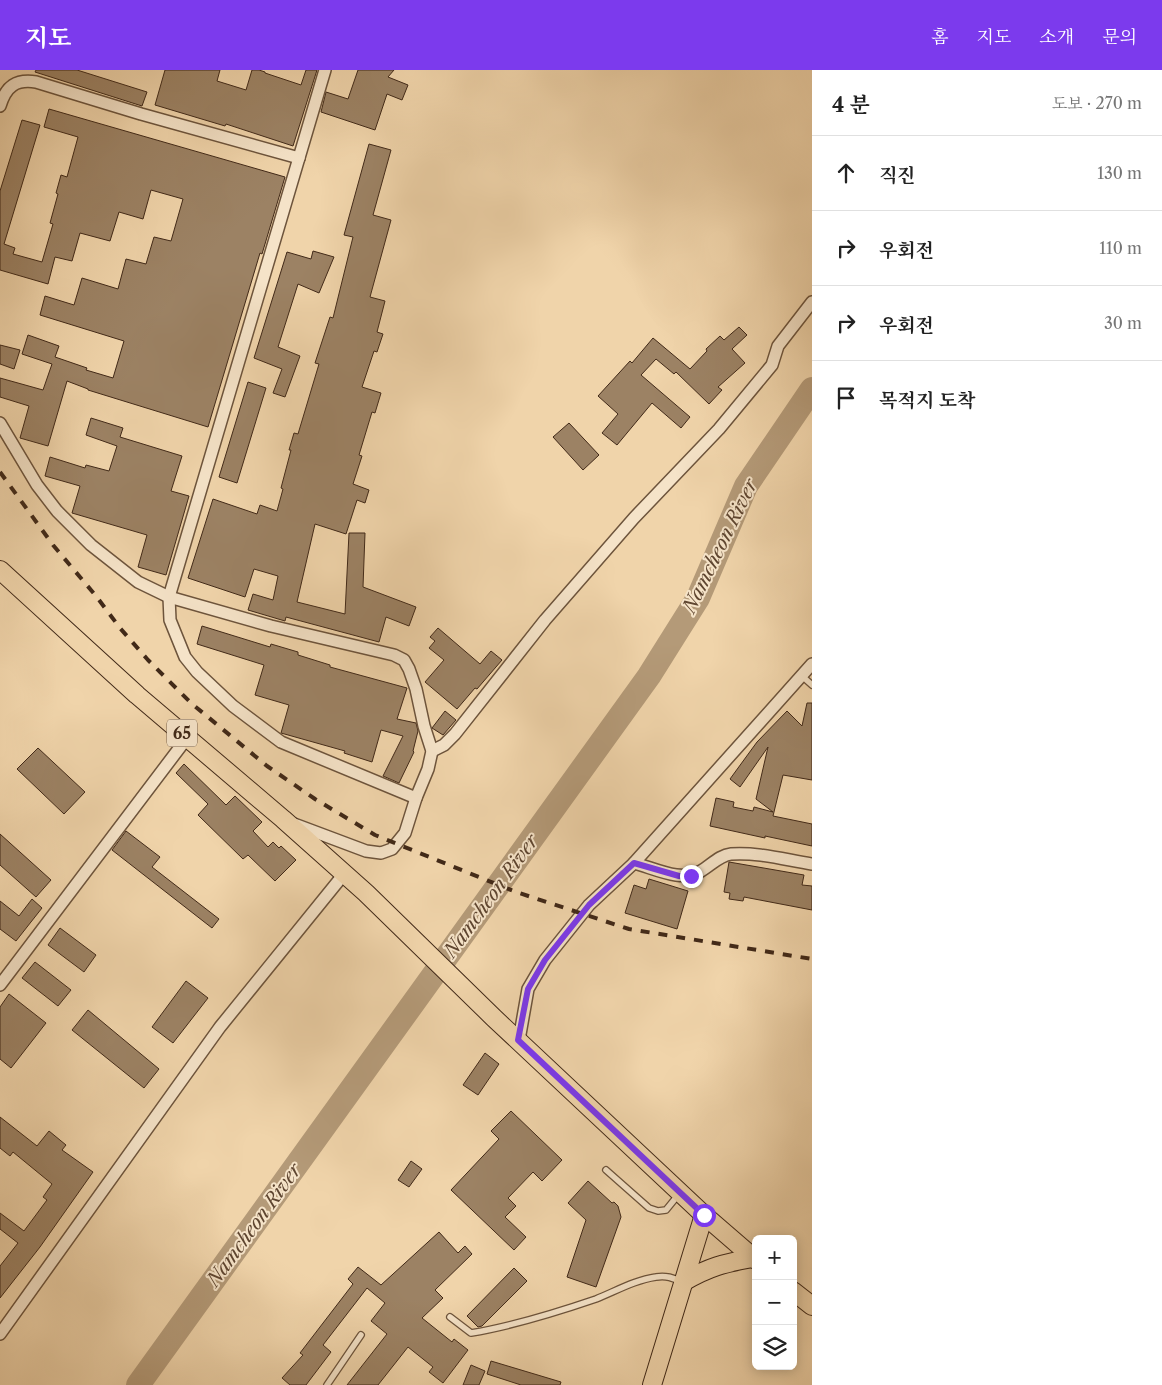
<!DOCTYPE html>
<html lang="ko">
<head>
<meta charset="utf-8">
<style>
  body { margin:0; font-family:"Libre Caslon Text","Noto Serif KR",serif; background:#f2f2f2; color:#222 }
  .controls { position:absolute; right:15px; bottom:15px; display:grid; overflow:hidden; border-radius:8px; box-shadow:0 2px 12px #0003 }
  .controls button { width:45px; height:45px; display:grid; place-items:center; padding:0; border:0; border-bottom:1px solid #e0e0e0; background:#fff; color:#222; font:25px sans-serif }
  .stop { position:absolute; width:15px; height:15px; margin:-11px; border:4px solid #7c3aed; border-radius:50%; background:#fff }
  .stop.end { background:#7c3aed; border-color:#fff; box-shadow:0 1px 5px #0008 }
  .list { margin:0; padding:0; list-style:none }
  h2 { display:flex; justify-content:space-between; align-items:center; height:65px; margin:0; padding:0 20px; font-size:21px }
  h2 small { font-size:16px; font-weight:400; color:#767676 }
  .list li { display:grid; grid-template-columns:32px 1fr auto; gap:15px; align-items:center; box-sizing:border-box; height:75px; padding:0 20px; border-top:1px solid #e0e0e0 }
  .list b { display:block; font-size:19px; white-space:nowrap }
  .list em { font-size:16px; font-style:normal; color:#767676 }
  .icon { flex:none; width:28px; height:28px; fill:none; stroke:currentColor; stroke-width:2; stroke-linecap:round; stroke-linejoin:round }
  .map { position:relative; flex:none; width:812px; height:1315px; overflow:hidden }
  header { display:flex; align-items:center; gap:30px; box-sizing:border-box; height:70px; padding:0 25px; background:#7c3aed; color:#fff }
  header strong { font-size:24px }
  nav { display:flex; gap:28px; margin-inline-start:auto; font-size:18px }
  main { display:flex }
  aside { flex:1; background:#fff }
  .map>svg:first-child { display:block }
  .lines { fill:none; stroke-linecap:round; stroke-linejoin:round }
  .river { stroke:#b49a78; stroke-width:24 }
  .building { fill:#9c8264; stroke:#412918 }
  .service-casing { stroke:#6d543c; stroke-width:8 }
  .minor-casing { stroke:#6d543c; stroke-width:14 }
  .primary-casing { stroke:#412918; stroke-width:20 }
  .service { stroke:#f5e3c8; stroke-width:5.5 }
  .minor { stroke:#f5e3c8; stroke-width:11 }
  .primary { stroke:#f0d4aa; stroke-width:18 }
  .rail { stroke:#412918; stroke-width:4; stroke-dasharray:9 9; stroke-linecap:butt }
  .route { stroke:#7c3aed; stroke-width:6 }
  .labels { text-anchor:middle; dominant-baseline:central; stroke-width:4; stroke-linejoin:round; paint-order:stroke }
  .shield { fill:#f5e3c8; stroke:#77614d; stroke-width:1 }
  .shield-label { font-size:16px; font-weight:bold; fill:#412918 }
  .water-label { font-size:19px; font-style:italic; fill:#5e4530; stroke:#f5e3c8 }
</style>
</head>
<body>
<header>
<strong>지도</strong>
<nav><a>홈</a><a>지도</a><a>소개</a><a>문의</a></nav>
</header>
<main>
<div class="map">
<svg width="812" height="1315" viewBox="0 0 812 1315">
  <rect width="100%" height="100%" fill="#f0d4aa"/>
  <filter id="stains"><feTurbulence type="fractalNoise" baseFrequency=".004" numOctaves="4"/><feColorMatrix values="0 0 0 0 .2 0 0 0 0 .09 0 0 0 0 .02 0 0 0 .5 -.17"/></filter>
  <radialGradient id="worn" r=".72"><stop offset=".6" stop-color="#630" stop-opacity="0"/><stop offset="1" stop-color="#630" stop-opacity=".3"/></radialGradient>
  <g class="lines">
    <polyline class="river" points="138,1315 649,606 698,528 746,416 812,319"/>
  </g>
  <g class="building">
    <polygon points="36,0 77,0 147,22 142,36 35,2"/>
    <polygon points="165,0 220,0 217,11 246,20 252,0 259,0 265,2 265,3 301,15 306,0 317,0 293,76 226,54 225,56 155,35"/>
    <polygon points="358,0 394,0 388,7 408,15 402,30 387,24 375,60 321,42 326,22 348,29"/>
    <polygon points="49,39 285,107 262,184 260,183 208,357 88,320 88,319 67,311 48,376 20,368 29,336 0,327 0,308 43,320 52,294 22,284 28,265 59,276 55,287 87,298 86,300 113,308 124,271 40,245 45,226 74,235 82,208 118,219 126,189 146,194 154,167 171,171 183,129 151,120 143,149 119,142 110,171 80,163 72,191 55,187 48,214 0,200 0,121 22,50 40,55 4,174 15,178 13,184 42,192 53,154 50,153 58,124 56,123 61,105 67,107 78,67 44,57"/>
    <polygon points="369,74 391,80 373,145 391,150 370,227 385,231 377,262 383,264 377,282 374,281 362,317 381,323 375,343 372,342 359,385 362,386 353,414 369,420 365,433 357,430 346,464 315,454 297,532 345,544 349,463 365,463 363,517 416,537 409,556 386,547 379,572 286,547 285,551 248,540 253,524 273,530 278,506 254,499 245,527 188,508 213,429 257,444 260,435 277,441 283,419 281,418 291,380 289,380 294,363 298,364 319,294 315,293 330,247 333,248 353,167 344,165"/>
    <polygon points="313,181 334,187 319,223 298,214 278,277 300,286 285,327 273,323 282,299 254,288 287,182 311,189"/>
    <polygon points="739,257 747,265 732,279 745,293 718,317 722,320 709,334 676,302 674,304 656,289 641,305 690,347 681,358 652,333 617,375 602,363 618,344 598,326 630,291 632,293 653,268 690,299 707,281 706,279 720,266 724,270"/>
    <polygon points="0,275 20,280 14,299 0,294"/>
    <polygon points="248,312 266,318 237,413 219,407"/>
    <polygon points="91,348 123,358 120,367 182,386 171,421 189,426 166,505 138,497 147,465 72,443 80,416 45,406 50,387 85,398 86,395 109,401 117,376 86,365"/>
    <polygon points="569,353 599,385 583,400 553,367"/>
    <polygon points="202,556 270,577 271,574 298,582 298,585 330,595 330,597 407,618 397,649 416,653 418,661 413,681 414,682 399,713 383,706 403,666 381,660 372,692 344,683 345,681 281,663 289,635 255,625 264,595 197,574"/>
    <polygon points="438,558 480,594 491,581 502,590 477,619 475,618 457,639 425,612 444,590 429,578 435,571 430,567"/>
    <polygon points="807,633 812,633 812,710 783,705 773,746 812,754 812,776 765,766 765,768 710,756 716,728 734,732 733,737 753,741 754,737 773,742 756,729 768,677 740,717 730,709 757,672 787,641 802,656"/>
    <polygon points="445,641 456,650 443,665 432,658"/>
    <polygon points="38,678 85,722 64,744 17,699"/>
    <polygon points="184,694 226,735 235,726 262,752 253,761 268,777 273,772 279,778 281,776 296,790 275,811 248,785 243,789 198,745 208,734 176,703"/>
    <polygon points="126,761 160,787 152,797 219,849 212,858 112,780"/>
    <polygon points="0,764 51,810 36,827 0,795"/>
    <polygon points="729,792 804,805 802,815 812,816 812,840 744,827 743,831 729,829 730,823 724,822"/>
    <polygon points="649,809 688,821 677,859 625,843 634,815 646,819"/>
    <polygon points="32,829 42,838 16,871 0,859 0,831 19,846"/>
    <polygon points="60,858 96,885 84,902 48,875"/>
    <polygon points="35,892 71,920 58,936 22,908"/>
    <polygon points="186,911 208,928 173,973 152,957"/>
    <polygon points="9,924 46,953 11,998 0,989 0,937"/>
    <polygon points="88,940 159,999 144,1018 72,960"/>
    <polygon points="485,983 499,994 478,1025 463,1015"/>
    <polygon points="511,1041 562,1090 542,1111 533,1102 508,1128 516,1136 505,1147 526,1167 514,1180 451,1120 499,1069 491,1061"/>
    <polygon points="0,1047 37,1076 49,1061 66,1075 62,1080 93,1102 40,1177 0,1228 0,1196 18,1173 0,1159 0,1143 24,1161 47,1130 43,1127 52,1114 13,1082 10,1086 0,1078"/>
    <polygon points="411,1091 422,1099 409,1117 398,1110"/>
    <polygon points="588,1111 612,1133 614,1132 618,1136 621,1147 596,1217 567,1207 586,1150 568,1133"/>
    <polygon points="439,1162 458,1183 465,1176 472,1184 435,1220 443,1228 422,1248 452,1272 454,1269 468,1280 443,1313 429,1302 433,1297 408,1277 378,1315 347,1315 387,1264 371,1251 385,1233 367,1218 323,1275 331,1282 306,1315 290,1315 282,1308 303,1285 300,1283 353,1214 348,1209 358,1197 381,1215"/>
    <polygon points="514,1198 527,1211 482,1256 478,1257 467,1246"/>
    <polygon points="491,1291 561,1312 560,1315 521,1315 487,1304"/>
    <polygon points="471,1295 485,1301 479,1315 463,1315"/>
  </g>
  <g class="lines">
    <g class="service-casing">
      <g id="service">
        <polyline points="802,606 812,615"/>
        <polyline points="606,1100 649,1138 658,1141 666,1140 679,1124"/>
        <path d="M 450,1247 L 471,1263 C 513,1256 555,1243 596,1229 C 616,1221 635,1210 656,1207 C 666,1205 673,1208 682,1212"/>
        <polyline points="327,1315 361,1265"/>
      </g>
    </g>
    <g class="minor-casing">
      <g id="minor">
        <polyline points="325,0 169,527 170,550 185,587 197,602 233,636 281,672 416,728"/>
        <path d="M 0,36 C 6,16 16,9 36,12 L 141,44 L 299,88"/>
        <polyline points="0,353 37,415 57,441 91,475 138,512 169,527 271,556 394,585 404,590 409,599 416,619 424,656 432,681 428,699 416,728 405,763 392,779 381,783 366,781 294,754"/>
        <polyline points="432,681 444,675 455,664 545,550 634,448 719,359 772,295 778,276 812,232"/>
        <path d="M 634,793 C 654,798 682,813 701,801 C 711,795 720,785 731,784 C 758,782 786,790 812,794"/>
        <polyline points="0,915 187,668"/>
        <polyline points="519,970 528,919 545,890 589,835 634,793 812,594"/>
        <polyline points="0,1264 220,957 344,804"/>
      </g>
    </g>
    <g class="primary-casing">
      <g id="primary">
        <polyline points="0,500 137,625 283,749 366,823 494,948 704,1145 756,1190"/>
        <path d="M 683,1212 C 709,1197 724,1193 753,1188"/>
        <polyline points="793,1221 812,1236"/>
        <polyline points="652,1315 704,1145"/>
      </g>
    </g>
    <use href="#service" class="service"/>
    <use href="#minor" class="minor"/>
    <use href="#primary" class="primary"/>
    <polyline class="rail" points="0,402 53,475 96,526 120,558 148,590 191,633 267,696 315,729 375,765 516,822 629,859 812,889"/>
  </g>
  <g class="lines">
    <polyline class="route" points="691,806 679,806 634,793 589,835 545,890 528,919 518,970 704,1145"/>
  </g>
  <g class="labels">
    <rect class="shield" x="167" y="649.5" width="30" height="27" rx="4"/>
    <g class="shield-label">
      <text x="182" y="663">65</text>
    </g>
    <g class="water-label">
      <text transform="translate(720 476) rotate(-64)">Namcheon River</text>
      <text transform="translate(491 826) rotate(-54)">Namcheon River</text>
      <text transform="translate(254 1155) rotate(-54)">Namcheon River</text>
    </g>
  </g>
  <rect width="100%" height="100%" filter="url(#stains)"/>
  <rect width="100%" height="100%" fill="url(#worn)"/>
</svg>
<div class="controls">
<button>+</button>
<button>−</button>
<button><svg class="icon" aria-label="layers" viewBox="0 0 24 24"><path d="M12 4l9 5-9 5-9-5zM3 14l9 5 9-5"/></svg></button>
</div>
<div class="stop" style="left:704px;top:1145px"></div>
<div class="stop end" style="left:691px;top:806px"></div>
</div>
<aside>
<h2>4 분<small>도보 · 270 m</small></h2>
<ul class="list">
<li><svg class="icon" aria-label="ahead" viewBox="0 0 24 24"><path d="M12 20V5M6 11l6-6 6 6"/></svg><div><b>직진</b></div><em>130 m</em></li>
<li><svg class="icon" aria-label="right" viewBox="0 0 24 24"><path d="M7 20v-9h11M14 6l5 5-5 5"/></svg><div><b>우회전</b></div><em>110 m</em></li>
<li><svg class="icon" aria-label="right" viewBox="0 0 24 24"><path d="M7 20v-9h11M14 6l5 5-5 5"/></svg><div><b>우회전</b></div><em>30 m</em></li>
<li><svg class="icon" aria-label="arrive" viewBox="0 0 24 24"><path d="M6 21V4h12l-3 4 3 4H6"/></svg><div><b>목적지 도착</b></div></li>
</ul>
</aside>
</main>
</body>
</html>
